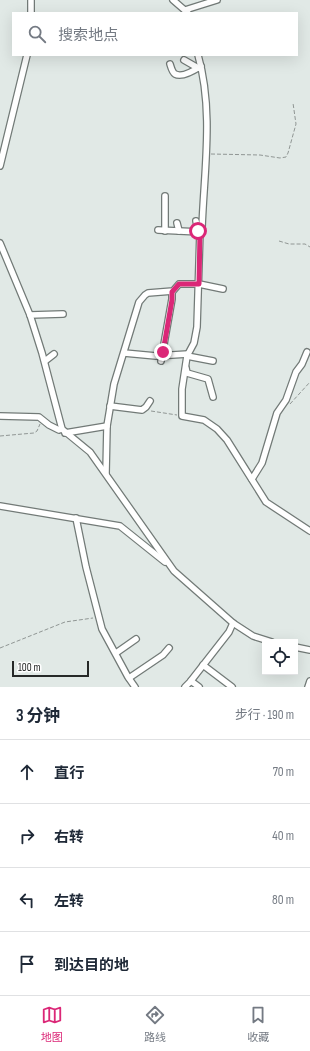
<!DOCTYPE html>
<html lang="zh">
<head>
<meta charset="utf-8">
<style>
  body { margin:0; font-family:"Sofia Sans Condensed","Noto Sans SC",sans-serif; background:#f2f2f3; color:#1f2937 }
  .controls { position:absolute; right:12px; bottom:12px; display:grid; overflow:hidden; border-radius:0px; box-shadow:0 4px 16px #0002 }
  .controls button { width:36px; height:36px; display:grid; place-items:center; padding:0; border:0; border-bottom:1px solid #e0e1e3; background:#fff; color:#1f2937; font:20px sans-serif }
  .scale { position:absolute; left:12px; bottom:10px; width:77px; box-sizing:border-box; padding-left:4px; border:2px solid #262928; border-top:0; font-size:11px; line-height:14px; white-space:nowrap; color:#262928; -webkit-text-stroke:3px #fff; paint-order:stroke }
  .stop { position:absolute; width:12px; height:12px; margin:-9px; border:3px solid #db2777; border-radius:50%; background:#fff }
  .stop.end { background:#db2777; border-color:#fff; box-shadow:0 1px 4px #0008 }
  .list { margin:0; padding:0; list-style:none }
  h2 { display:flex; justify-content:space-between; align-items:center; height:52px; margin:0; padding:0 16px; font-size:17px }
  h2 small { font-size:13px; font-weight:400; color:#747a83 }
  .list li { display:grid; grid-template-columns:26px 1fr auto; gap:12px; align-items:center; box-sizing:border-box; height:64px; padding:0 16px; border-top:1px solid #e0e1e3 }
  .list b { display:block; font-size:15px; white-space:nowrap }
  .list em { font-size:13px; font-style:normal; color:#747a83 }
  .icon { flex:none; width:22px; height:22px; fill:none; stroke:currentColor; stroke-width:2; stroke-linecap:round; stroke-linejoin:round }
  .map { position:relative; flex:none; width:310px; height:687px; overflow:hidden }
  .search { position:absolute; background:#fff; box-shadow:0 4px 16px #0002; left:12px; right:12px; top:12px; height:44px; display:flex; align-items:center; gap:10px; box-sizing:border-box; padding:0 14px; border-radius:0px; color:#747a83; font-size:15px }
  .sheet { height:308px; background:#fff }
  nav { display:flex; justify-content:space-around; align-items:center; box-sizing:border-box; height:56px; border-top:1px solid #e0e1e3; background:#fff; font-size:11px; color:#747a83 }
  nav a { display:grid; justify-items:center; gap:2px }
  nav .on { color:#db2777 }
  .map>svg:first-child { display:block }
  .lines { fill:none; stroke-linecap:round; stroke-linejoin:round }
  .minor-casing { stroke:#727a77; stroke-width:8 }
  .path { stroke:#909694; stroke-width:1; stroke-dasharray:4 2; stroke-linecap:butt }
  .minor { stroke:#fff; stroke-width:5.5 }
  .route { stroke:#db2777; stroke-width:5 }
</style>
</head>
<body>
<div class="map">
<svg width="310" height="687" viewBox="0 0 310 687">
  <rect width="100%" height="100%" fill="#e1e9e6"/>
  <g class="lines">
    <g class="minor-casing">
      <g id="minor">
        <polyline points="173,0 188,13"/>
        <polyline points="185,10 217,0"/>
        <polyline points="31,13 31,0"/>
        <path d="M 198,55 C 214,111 204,171 202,228 L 200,231 L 197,327 L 194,343 L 187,356 L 182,389 L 182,416 L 204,420 L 217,429 L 227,440 L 266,502 L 310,531"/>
        <polyline points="184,60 198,68"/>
        <path d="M 170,64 C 171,67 172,72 175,74 C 182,78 195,70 201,66"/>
        <polyline points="0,166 27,55"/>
        <polyline points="165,196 165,231"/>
        <polyline points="196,221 198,231"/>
        <polyline points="177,223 179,231"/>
        <polyline points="158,230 200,232"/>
        <polyline points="0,243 30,315 42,353 62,429 90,452 174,571 233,623 253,636 272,642"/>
        <polyline points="30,315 63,314"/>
        <polyline points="124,353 156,356 188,354"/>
        <polyline points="187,356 213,361"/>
        <polyline points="45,361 54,354"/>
        <polyline points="161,361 172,299 172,292"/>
        <polyline points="186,368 187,373 208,379 213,397"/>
        <polyline points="110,406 142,410 146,407 150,401"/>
        <polyline points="0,416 39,417 49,425 59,430 62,429"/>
        <polyline points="65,433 107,426"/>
        <polyline points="106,473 107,426 114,384 139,302 145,295 148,293 173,291 179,284 199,284 223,289"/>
        <polyline points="252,479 262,463 277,413 286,400 296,372 302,364 307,352"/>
        <polyline points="0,506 120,526 165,562"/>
        <polyline points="76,518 86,567 102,629 128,677 135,687"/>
        <polyline points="295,647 310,650"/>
        <polyline points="116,653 136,639"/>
        <polyline points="203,665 232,687"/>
        <polyline points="129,678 163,655 169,648"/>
        <polyline points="191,681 199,687"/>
        <polyline points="185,687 190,682 229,632 233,623"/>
        <polyline points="308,687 310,681"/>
      </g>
    </g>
    <g class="path">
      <polyline points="211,154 260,155 280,158 286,157 288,153 296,124 293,103"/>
      <polyline points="279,241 289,244 305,244 310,247"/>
      <polyline points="290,404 310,382"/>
      <polyline points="151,411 177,415"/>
      <polyline points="0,436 34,433 37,431 40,424"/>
      <polyline points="0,648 65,622 93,618"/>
    </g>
    <use href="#minor" class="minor"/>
  </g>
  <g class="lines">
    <polyline class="route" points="163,352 172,300 172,292 179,284 199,284 200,232 198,231"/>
  </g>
</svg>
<div class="controls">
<button><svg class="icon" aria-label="locate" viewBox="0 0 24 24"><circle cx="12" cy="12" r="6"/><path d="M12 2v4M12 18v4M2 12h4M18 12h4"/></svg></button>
</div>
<div class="scale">100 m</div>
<div class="stop" style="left:198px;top:231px"></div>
<div class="stop end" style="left:163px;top:352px"></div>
<div class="search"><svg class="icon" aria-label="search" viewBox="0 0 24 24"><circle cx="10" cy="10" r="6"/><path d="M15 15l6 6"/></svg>搜索地点</div>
</div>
<section class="sheet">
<h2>3 分钟<small>步行 · 190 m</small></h2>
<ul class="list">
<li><svg class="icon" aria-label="ahead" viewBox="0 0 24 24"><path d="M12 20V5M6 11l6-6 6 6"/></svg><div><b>直行</b></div><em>70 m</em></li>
<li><svg class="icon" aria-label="right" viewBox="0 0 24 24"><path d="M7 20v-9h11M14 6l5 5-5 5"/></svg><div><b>右转</b></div><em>40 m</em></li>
<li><svg class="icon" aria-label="left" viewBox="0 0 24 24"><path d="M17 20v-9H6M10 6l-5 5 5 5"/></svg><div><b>左转</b></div><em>80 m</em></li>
<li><svg class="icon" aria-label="arrive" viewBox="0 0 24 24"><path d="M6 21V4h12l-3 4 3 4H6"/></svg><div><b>到达目的地</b></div></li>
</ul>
</section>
<nav>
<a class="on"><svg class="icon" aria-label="map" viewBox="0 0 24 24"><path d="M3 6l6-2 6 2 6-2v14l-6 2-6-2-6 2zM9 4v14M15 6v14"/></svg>地图</a>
<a><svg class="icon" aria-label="directions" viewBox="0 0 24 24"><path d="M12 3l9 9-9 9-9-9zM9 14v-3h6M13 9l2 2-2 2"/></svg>路线</a>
<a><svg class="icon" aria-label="saved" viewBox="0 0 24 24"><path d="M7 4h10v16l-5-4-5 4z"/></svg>收藏</a>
</nav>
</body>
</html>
